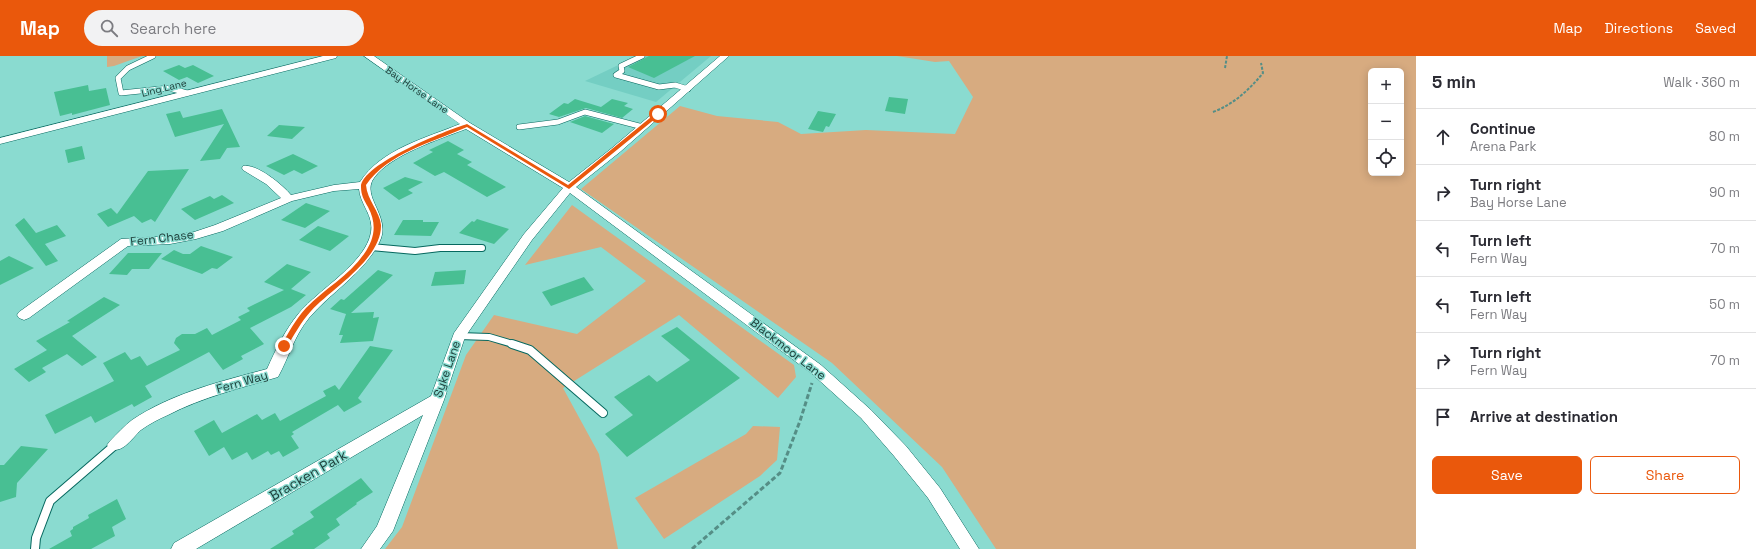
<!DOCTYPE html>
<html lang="en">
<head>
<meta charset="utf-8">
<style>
  body { margin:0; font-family:"Space Grotesk",sans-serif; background:#f2f2f3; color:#2b2b33 }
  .controls { position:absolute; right:12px; top:12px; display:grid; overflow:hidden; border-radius:6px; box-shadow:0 2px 10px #0003 }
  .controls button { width:36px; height:36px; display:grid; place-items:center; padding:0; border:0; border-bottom:1px solid #e1e1e2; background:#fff; color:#2b2b33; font:20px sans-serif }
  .stop { position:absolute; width:12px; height:12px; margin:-9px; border:3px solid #ea580c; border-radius:50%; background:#fff }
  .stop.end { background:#ea580c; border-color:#fff; box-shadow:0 1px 4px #0008 }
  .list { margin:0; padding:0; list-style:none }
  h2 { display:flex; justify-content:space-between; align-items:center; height:52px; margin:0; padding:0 16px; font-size:17px }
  h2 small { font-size:13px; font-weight:400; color:#7c7c81 }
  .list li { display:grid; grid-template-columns:26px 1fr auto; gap:12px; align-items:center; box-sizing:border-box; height:56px; padding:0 16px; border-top:1px solid #e1e1e2 }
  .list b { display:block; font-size:15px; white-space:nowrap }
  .list p { margin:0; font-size:13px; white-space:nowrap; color:#7c7c81 }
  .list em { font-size:13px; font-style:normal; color:#7c7c81 }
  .actions { display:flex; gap:8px; padding:12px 16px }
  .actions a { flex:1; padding:9px 0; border:1px solid #ea580c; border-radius:6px; text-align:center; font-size:14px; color:#ea580c }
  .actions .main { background:#ea580c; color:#fff }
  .icon { flex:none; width:22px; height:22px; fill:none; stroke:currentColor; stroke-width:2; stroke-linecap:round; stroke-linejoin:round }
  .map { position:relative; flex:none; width:1416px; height:493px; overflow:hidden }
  header { display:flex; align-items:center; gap:24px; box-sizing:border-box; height:56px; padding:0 20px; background:#ea580c; color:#fff }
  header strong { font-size:19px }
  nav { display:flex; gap:22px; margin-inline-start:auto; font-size:14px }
  .search { width:280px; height:36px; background:#f2f2f3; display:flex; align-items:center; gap:10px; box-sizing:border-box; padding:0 14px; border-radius:22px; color:#7c7c81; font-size:15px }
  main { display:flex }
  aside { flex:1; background:#fff }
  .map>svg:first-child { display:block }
  .built { fill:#74cec3 }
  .green { fill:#d7ab80; fill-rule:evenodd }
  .building { fill:#48bf93 }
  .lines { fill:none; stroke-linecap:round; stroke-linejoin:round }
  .service-far2-casing { stroke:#06685f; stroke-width:6 }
  .service-far1-casing { stroke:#06685f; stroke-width:8 }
  .service-casing { stroke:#06685f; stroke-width:10 }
  .minor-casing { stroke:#06685f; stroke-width:1 }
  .path-far1 { stroke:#558e86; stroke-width:2; stroke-dasharray:3 1.5; stroke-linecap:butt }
  .path { stroke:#558e86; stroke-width:3; stroke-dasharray:5 2.5; stroke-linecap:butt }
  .service-far2 { stroke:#fff; stroke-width:5 }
  .service-far1 { stroke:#fff; stroke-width:6 }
  .service { stroke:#fff; stroke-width:8 }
  .minor { fill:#fff; fill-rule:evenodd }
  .route { fill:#ea580c }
  .labels { text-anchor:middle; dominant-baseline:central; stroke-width:3; stroke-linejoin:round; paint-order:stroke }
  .far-street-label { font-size:10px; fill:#1f403c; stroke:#8adbd0 }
  .street-label { font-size:12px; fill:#1f403c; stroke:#8adbd0 }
  .near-street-label { font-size:14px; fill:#1f403c; stroke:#8adbd0 }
</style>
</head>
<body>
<header>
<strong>Map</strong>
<div class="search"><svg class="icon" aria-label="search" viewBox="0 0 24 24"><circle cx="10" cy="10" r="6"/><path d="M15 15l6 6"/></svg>Search here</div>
<nav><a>Map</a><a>Directions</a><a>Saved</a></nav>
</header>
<main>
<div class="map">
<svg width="1416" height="493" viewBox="0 0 1416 493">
  <rect width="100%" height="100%" fill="#8adbd0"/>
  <polygon class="built" points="637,0 711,0 656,46 585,25"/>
  <g class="green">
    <polygon points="107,0 142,0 114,10 107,11"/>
    <path d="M 897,0 L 1416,0 L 1416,493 L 996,493 L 942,411 L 832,307 L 581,133 L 680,50 L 717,60 L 778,66 L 801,78 L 866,74 L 955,78 L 973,41 L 949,5 L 935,6 ZM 1371,15 L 1401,15 L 1401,117 L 1371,117 Z"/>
    <polygon points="572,149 794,309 796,321 778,342 679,259 563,332 599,398 618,493 385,493 402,471 466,299 494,259 577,278 646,225 601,191 525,209"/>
    <polygon points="753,370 780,371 777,404 760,420 664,483 635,442 746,378"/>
  </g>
  <g class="building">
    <polygon points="649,0 695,0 654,22 628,11"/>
    <polygon points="179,9 185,12 193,9 214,20 198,27 187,21 179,24 163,15"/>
    <polygon points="88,29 89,35 106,32 110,49 72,59 72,57 60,60 54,36"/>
    <polygon points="889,41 908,43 905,58 885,55"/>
    <polygon points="575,43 601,51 612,43 628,47 624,50 633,53 622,62 586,52 559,61 549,58 564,47 568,48"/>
    <polygon points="222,53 240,91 227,92 220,103 200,105 224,68 175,81 166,58 180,55 183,62"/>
    <polygon points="818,55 836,58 829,71 826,70 823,76 808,73"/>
    <polygon points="585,60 614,68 602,77 570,66"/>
    <polygon points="279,69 305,71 292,83 267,80"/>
    <polygon points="448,85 464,94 457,98 472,106 467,109 506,131 487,141 444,116 435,120 413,107 433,96 429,94"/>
    <polygon points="82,90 85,103 68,107 65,94"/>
    <polygon points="293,98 318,110 302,118 294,114 284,119 266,110"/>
    <polygon points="189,113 155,166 151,163 142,167 134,160 108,171 97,158 111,152 117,158 148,115"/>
    <polygon points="405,121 423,126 408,134 413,137 399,144 383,132"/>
    <polygon points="222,139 234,147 195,164 181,153 210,140 214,143"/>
    <polygon points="306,147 330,155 305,172 281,164"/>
    <polygon points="24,162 36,177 57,169 66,180 45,188 58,205 46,210 15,169"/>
    <polygon points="477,163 509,173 494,188 459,177 472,165 474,166"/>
    <polygon points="403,164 423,164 423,166 439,166 431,180 394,179"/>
    <polygon points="318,170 349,180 330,195 299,184"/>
    <polygon points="201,190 233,201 217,213 212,212 202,218 161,203 174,194 183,198 190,198"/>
    <polygon points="128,197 162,197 149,213 132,213 127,219 109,218"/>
    <polygon points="9,200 34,212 0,229 0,205"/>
    <polygon points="287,208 311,216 291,233 306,239 291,251 250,272 264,288 241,300 243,303 223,314 209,296 145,330 152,341 134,351 132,348 95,367 91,360 55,378 45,359 114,325 103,307 125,296 131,304 140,300 147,310 180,294 174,287 176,282 182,278 195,278 207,272 212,279 241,264 238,261 250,255 247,252 284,234 264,226"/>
    <polygon points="378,214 393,219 351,257 374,256 373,262 379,261 373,285 340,287 343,279 339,279 346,258 330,253 341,243 344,244"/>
    <polygon points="466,214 464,228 431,230 435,216"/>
    <polygon points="584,221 594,234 551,250 542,236"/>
    <polygon points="104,241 120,249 72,280 97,301 82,310 67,298 42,312 46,316 29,326 14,313 47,294 36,285 70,266 67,265"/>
    <polygon points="677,271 740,322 627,401 605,378 633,359 614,341 649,319 657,326 690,304 661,280"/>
    <polygon points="370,290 393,294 358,342 362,346 344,356 338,349 292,376 294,378 291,380 299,392 283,401 279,395 271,399 268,395 252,404 247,396 232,404 224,391 209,400 194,375 214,364 222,377 257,358 262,364 275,357 280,365 326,340 323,335 335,329 339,334"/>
    <polygon points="21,390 48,393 17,427 16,441 0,446 0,409 4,409"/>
    <polygon points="361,422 373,436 356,447 357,448 336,463 340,469 327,478 330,482 314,493 270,493 294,478 292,475 314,461 310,456"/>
    <polygon points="117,443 126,463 112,471 115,480 91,493 49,493 72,480 70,475 73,473 73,471 89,462 88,459"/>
  </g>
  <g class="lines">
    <g class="service-far2-casing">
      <g id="service-far2">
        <polyline points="153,0 128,12 118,22 121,37 169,32 187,37"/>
        <polyline points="642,0 621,10 622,15 616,19 659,31 675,29 688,33"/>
        <polyline points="519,71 558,66 585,56 643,71"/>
      </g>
    </g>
    <g class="service-far1-casing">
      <g id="service-far1">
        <polyline points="371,191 415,195 440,192 482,192"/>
        <polyline points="459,280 489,281 516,289"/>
      </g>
    </g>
    <g class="service-casing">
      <g id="service">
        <polyline points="512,288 530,294 603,357"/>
        <polyline points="35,493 36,482 50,445 115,389"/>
      </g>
    </g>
    <g class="minor-casing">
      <g id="minor">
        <polygon points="323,0 337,0 336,2 0,88 0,82"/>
        <path d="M 364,0 L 374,0 L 470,67 L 569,126 L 612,92 L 720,0 L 729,0 L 620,96 L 576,131 L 821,309 L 871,354 L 906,390 L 940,432 L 979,493 L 960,493 L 928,442 L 894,400 L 861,362 L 811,317 L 570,137 L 532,184 L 465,281 L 444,344 L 393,475 L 380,493 L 361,493 L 377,470 L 423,359 L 196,493 L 171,493 L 174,487 L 431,340 L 454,277 L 524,178 L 563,132 L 466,73 C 440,83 390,99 374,122 C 360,141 393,161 379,187 C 363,218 331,236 309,262 C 294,280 289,301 278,321 C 241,332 203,341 168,359 C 159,363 149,368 141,374 C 132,382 123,398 110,393 L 107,389 L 110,385 C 117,378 124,370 132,364 C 172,337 222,325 267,313 C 276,293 285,274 299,257 C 319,233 366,207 371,176 C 374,160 360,148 359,133 L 334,135 L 292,145 L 223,175 L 196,183 L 170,188 L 128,190 L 29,262 L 24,264 L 19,262 L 17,259 L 19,256 L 121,183 L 170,180 L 194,176 L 215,169 L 281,142 L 266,128 L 243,114 L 242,112 L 243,110 C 256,107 283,129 291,139 L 334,129 L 360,126 C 381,93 426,82 460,68 Z"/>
      </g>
    </g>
    <g class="path-far1">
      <polyline points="1225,12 1227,0"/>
      <path d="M 1213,56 C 1234,48 1249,34 1263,17 L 1261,7"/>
    </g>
    <polyline class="path" points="692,493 780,417 800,365 812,327"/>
    <use href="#service-far2" class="service-far2"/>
    <use href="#service-far1" class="service-far1"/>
    <use href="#service" class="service"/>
    <use href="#minor" class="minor"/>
  </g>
  <path class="route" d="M 656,57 L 661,58 L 569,133 L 467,71 C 433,86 388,97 366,129 C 367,144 380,156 381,169 C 382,203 331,233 311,255 C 301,266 294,279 287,291 L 282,291 L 281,290 C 288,277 296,263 306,252 C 324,233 349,220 364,198 C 375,182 377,168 368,151 C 364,144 361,139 361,131 C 361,108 447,74 467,68 L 568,129 Z"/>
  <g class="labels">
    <g class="far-street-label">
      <text transform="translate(164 32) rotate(-14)">Ling Lane</text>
      <text transform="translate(417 34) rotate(35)">Bay Horse Lane</text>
    </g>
    <g class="street-label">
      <text transform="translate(162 182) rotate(-7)">Fern Chase</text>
      <text transform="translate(788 293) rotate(38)">Blackmoor Lane</text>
      <text transform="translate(447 313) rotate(-71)">Syke Lane</text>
      <text transform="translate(242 326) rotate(-16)">Fern Way</text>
    </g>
    <g class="near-street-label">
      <text transform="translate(308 419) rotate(-30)">Bracken Park</text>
    </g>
  </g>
</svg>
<div class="controls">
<button>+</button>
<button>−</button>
<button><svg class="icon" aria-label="locate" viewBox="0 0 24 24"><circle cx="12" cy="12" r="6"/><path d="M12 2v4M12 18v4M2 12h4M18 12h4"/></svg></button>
</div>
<div class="stop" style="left:658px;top:58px"></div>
<div class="stop end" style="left:284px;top:290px"></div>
</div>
<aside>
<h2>5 min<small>Walk · 360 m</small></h2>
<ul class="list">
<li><svg class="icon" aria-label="ahead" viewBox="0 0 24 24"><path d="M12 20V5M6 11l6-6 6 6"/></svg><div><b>Continue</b><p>Arena Park</p></div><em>80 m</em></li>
<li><svg class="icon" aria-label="right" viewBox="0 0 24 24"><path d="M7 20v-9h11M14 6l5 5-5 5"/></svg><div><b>Turn right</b><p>Bay Horse Lane</p></div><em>90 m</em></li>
<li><svg class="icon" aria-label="left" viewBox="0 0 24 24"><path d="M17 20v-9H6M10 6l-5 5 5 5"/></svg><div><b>Turn left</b><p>Fern Way</p></div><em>70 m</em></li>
<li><svg class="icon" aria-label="left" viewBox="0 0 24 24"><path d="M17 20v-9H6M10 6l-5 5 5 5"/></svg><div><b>Turn left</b><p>Fern Way</p></div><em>50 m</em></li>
<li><svg class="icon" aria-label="right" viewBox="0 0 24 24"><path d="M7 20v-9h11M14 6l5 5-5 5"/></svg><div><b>Turn right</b><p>Fern Way</p></div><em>70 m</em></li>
<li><svg class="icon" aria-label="arrive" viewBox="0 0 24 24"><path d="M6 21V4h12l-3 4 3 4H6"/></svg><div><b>Arrive at destination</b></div></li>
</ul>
<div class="actions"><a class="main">Save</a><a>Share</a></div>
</aside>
</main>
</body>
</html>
